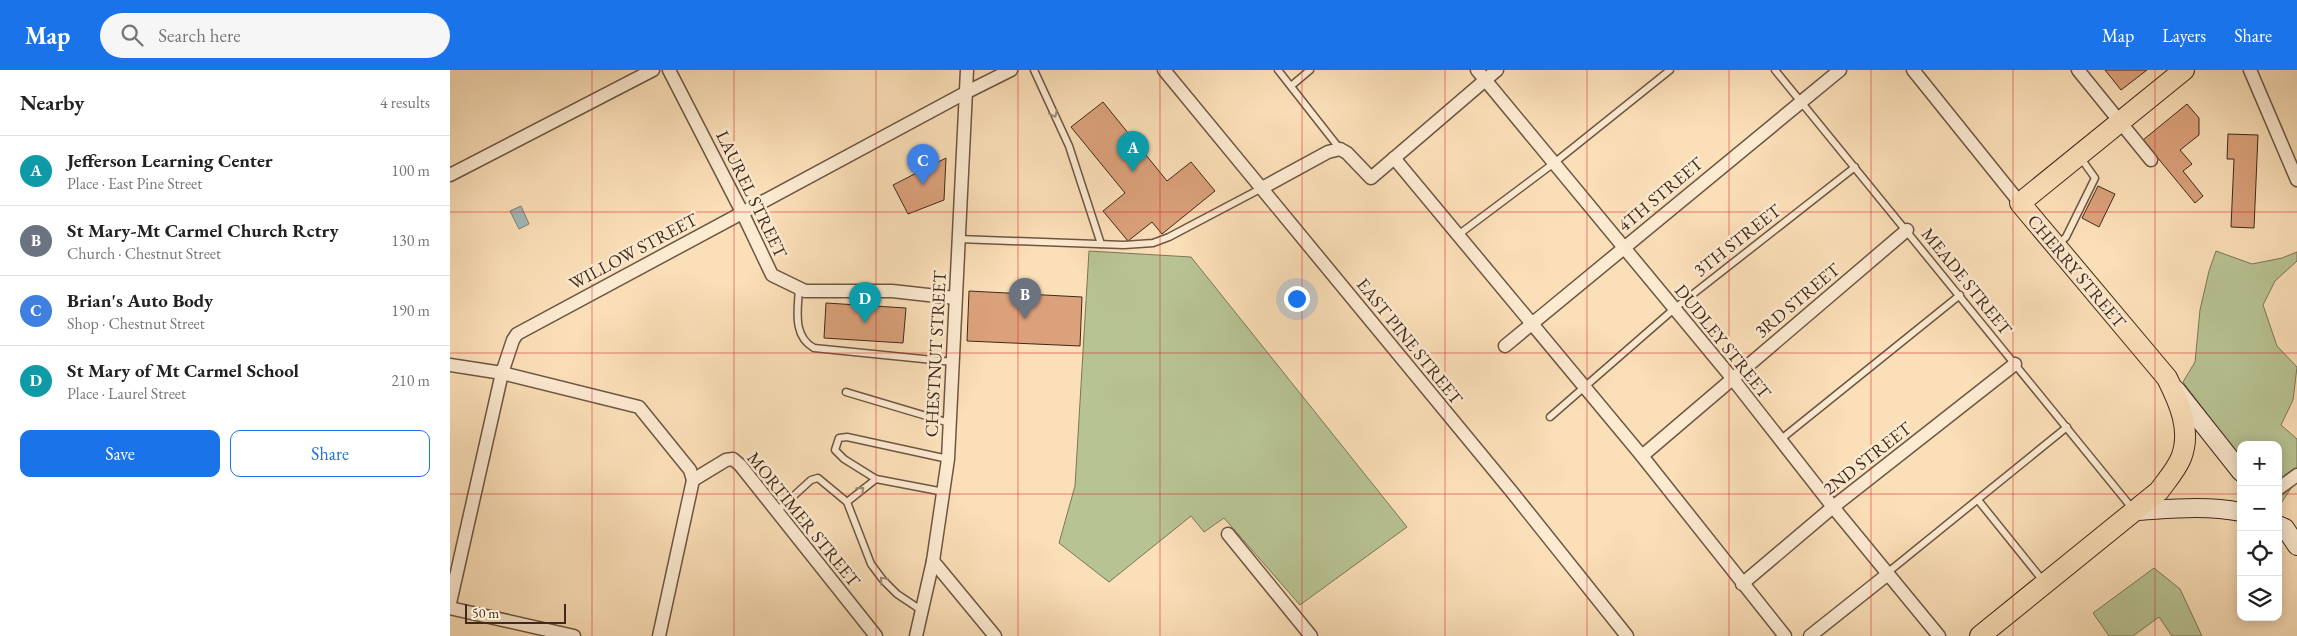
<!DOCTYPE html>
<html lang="en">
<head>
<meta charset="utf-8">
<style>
  body { margin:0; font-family:"EB Garamond",serif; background:#f6f6f6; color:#222 }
  .controls { position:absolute; right:15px; bottom:15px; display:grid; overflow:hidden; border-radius:10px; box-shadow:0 2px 12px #0003 }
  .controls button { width:45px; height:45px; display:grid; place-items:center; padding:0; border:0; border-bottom:1px solid #e0e0e0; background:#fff; color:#222; font:25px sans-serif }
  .scale { position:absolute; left:15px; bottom:12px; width:101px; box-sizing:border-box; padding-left:5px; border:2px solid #3e291a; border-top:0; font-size:14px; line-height:18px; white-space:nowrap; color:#3e291a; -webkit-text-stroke:4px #fcead1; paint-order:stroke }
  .you { position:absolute; left:846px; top:228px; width:18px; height:18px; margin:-12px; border:4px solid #fff; border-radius:50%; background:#1a73e8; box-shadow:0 0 0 8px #1a73e833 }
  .badge { display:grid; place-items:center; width:32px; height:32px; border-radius:50%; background:#1a73e8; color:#fff; font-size:16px; font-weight:700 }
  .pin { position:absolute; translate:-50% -41px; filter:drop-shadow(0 1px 2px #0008) }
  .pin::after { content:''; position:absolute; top:26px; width:18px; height:15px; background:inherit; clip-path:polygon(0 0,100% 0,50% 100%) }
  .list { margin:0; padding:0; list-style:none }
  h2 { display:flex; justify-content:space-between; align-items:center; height:65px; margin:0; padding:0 20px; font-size:21px }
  h2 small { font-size:16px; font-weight:400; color:#767676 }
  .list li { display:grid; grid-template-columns:32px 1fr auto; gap:15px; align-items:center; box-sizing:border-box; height:70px; padding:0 20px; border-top:1px solid #e0e0e0 }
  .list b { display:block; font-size:19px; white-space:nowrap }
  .list p { margin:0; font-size:16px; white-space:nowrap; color:#767676 }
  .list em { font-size:16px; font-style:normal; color:#767676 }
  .actions { display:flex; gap:10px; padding:15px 20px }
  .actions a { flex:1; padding:11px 0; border:1px solid #1a73e8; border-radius:10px; text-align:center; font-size:18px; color:#1a73e8 }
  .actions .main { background:#1a73e8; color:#fff }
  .icon { flex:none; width:28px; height:28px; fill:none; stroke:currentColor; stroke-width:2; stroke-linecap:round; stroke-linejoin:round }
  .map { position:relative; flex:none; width:1847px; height:566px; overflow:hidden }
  header { display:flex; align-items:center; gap:30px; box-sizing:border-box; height:70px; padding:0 25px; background:#1a73e8; color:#fff }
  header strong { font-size:24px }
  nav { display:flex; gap:28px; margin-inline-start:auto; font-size:18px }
  .search { width:350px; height:45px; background:#f6f6f6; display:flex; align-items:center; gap:12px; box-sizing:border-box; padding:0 18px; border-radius:28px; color:#767676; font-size:19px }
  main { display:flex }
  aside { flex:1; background:#fff }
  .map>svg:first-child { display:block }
  .green { fill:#b8c393; stroke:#7b7656 }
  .water { fill:#a3bab9; stroke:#7b8079 }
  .building { fill:#dba17b; stroke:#3e291a }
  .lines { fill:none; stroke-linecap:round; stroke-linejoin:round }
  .service-casing { stroke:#6d5642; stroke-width:9 }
  .minor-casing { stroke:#6d5642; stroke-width:15 }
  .secondary-casing { stroke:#3e291a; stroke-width:20 }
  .primary-casing { stroke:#3e291a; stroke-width:22 }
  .service { stroke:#fcead1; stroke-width:6 }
  .minor { stroke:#fcead1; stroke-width:12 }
  .secondary { stroke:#fcead1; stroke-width:18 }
  .primary { stroke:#fbdfb8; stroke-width:20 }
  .oneway { stroke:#9d8a76 }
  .grid { fill:none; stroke:#d62828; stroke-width:1; stroke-opacity:0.55 }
  .labels { text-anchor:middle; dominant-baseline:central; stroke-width:5; stroke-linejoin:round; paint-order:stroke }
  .street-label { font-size:18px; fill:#3e291a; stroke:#fcead1 }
</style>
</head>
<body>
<header>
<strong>Map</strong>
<div class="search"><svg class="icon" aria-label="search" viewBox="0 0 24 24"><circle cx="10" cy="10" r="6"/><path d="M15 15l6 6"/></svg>Search here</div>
<nav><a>Map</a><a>Layers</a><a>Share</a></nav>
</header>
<main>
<aside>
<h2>Nearby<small>4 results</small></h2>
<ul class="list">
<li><span class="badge" style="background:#0f9aa8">A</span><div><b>Jefferson Learning Center</b><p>Place · East Pine Street</p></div><em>100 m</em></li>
<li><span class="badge" style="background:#6b7280">B</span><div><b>St Mary-Mt Carmel Church Rctry</b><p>Church · Chestnut Street</p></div><em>130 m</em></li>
<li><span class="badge" style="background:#3f7fe0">C</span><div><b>Brian's Auto Body</b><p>Shop · Chestnut Street</p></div><em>190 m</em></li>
<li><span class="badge" style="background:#0f9aa8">D</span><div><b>St Mary of Mt Carmel School</b><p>Place · Laurel Street</p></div><em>210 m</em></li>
</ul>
<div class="actions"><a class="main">Save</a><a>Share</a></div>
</aside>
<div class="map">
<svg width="1847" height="566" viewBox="0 0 1847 566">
  <rect width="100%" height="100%" fill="#fbdfb8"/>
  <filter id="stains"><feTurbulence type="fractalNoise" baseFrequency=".004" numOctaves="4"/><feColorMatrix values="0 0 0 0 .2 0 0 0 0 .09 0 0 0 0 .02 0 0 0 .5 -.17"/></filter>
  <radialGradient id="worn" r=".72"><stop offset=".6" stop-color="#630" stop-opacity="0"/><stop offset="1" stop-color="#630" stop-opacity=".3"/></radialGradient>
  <g class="green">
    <polygon points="639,181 741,187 957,457 850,535 774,448 754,462 741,446 659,512 609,473 625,416"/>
    <polygon points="1766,181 1802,194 1832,188 1847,182 1847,191 1825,211 1813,235 1827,276 1847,297 1843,330 1831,355 1847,369 1847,409 1828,438 1828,375 1791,375 1791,389 1733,312 1745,292 1750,240 1759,201"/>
    <polygon points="1704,498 1730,519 1752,566 1722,566 1709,547 1683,566 1659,566 1643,543"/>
  </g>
  <polygon class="water" points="71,136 79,154 69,159 60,141"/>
  <g class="building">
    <polygon points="1655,0 1697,0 1671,20"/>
    <polygon points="653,32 717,111 741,92 765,121 712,164 702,152 678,171 653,141 675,123 621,57"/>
    <polygon points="1737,34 1749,48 1749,65 1730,80 1742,94 1733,101 1753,126 1745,133 1693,70"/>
    <polygon points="1778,64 1808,65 1804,158 1781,157 1784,89 1777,89"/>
    <polygon points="496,88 494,130 458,144 443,115"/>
    <polygon points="1648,116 1665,124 1649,157 1632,148"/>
    <polygon points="519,221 632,227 630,276 517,271"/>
    <polygon points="376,233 456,238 453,273 374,268"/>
  </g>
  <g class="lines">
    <g class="service-casing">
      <g id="service">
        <polyline points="584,0 619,76 651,174"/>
        <polyline points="828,0 890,79"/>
        <polyline points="1325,0 1682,438"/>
        <polyline points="841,16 860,0"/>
        <polyline points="1008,165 1104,93 1220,0"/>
        <polyline points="508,169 674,175 703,173 719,167 812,118"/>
        <polyline points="1608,174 1616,167 1645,108 1630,87"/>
        <path d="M 349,218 C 348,239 342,266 364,278 L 503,292"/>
        <polyline points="396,322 500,353"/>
        <polyline points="1100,347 1224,239 1405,97"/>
        <polyline points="1330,370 1510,225"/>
        <polyline points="494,422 426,409 394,389 385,380 389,368 397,367 498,389"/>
        <polyline points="1528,430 1594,512"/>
        <polyline points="397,432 426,409"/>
        <polyline points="327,441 361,410 368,408 397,432 421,494 433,510 447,524 471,540"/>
        <polyline points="1437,503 1617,357"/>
      </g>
    </g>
    <g class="minor-casing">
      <g id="minor">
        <polyline points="219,0 292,142 322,205 355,221 442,221 505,228"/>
        <polyline points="714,0 1062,422 1177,566"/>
        <polyline points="1027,0 1282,308 1383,437 1489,566"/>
        <polyline points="1463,0 1570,133"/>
        <polyline points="1628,0 1701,90"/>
        <polyline points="1800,0 1847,110"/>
        <polyline points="944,88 1192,386 1335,566"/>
        <polyline points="0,105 203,0"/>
        <polyline points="812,118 878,82 890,79 897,83 921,108 1047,0"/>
        <polyline points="1055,276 1390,0"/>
        <polyline points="0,295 52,303 189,337 240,400 243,410 209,566"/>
        <polyline points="1192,386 1457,160"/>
        <polyline points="243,410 276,390 283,389 290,395 426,566"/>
        <polyline points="1828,419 1847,405"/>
        <polyline points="778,464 861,566"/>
        <polyline points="483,491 545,566"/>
        <polyline points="1292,514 1383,437 1565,294"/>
        <polyline points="0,533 52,303 63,270 67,264 515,23 561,0"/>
        <polyline points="0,538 124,566"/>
        <polyline points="466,566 483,491 498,389 517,0"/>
        <polyline points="1360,566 1438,504"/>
      </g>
    </g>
    <g class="secondary-casing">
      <g id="secondary">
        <polyline points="1726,320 1791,402"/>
        <path d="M 1685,441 C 1721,439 1755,435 1791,442"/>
        <polyline points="1828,455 1835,458 1847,476"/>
      </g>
    </g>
    <g class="primary-casing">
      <path id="primary" d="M 1530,566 L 1709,421 C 1717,410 1726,400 1731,388 C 1742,360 1729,332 1717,308 L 1570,133 L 1734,0"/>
    </g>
    <use href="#service" class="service"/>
    <use href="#minor" class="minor"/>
    <use href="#secondary" class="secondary"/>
    <use href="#primary" class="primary"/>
  </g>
  <defs><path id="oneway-chevron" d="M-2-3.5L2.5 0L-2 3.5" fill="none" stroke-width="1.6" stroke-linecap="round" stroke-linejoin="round" transform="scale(1.25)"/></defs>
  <g class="oneway">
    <use href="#oneway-chevron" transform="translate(604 44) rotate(65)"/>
    <use href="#oneway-chevron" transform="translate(411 420) rotate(-41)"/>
    <use href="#oneway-chevron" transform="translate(433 510) rotate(-131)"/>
  </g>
  <path class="grid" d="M 142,0 L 142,566M 284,0 L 284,566M 426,0 L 426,566M 568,0 L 568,566M 710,0 L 710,566M 852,0 L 852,566M 995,0 L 995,566M 1137,0 L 1137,566M 1279,0 L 1279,566M 1421,0 L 1421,566M 1563,0 L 1563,566M 1705,0 L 1705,566M 0,142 L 1847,142M 0,283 L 1847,283M 0,424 L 1791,424M 1828,424 L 1847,424"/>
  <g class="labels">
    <g class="street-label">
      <text transform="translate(302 124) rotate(64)">LAUREL STREET</text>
      <text transform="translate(1210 124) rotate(-40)">4TH STREET</text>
      <text transform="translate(1287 170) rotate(-38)">3TH STREET</text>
      <text transform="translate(183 181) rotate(-28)">WILLOW STREET</text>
      <text transform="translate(1627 201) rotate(50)">CHERRY STREET</text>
      <text transform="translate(1517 211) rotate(51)">MEADE STREET</text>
      <text transform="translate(1347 230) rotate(-40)">3RD STREET</text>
      <text transform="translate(960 271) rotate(51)">EAST PINE STREET</text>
      <text transform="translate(1273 271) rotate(51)">DUDLEY STREET</text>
      <text transform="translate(485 284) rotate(-87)">CHESTNUT STREET</text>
      <text transform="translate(1417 388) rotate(-38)">2ND STREET</text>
      <text transform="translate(354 449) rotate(51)">MORTIMER STREET</text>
    </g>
  </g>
  <rect width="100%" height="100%" filter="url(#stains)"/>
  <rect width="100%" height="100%" fill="url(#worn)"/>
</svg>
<div class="controls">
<button>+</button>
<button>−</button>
<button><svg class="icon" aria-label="locate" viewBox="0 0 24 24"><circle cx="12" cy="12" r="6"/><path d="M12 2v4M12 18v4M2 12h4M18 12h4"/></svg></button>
<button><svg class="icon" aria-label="layers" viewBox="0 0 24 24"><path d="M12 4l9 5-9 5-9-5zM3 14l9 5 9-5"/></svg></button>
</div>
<div class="scale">50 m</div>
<div class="you"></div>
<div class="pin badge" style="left:683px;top:102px;background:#0f9aa8">A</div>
<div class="pin badge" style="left:575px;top:249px;background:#6b7280">B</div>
<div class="pin badge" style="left:473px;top:115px;background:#3f7fe0">C</div>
<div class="pin badge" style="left:415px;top:253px;background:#0f9aa8">D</div>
</div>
</main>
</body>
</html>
